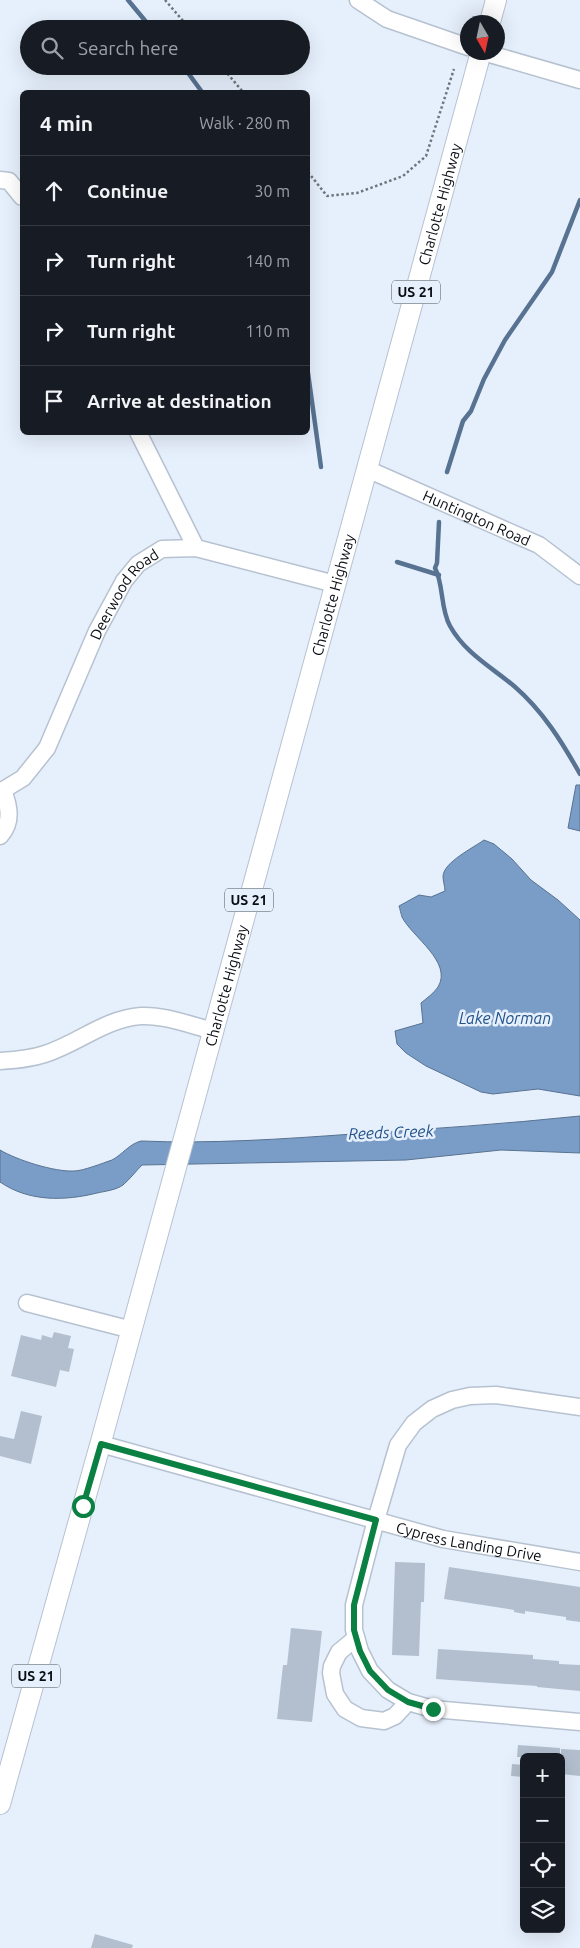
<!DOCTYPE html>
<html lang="en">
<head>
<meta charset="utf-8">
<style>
  body { margin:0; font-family:Ubuntu,sans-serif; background:#242831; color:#f1f3f6 }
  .controls { position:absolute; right:15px; bottom:15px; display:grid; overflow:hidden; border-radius:8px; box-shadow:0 5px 20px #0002 }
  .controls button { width:45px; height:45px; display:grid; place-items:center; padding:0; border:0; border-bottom:1px solid #363941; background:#171b24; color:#f1f3f6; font:25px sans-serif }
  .compass { position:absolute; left:460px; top:15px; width:45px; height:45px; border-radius:50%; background:#171b24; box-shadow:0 5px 20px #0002; rotate:171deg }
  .stop { position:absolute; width:15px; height:15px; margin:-11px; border:4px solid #0b8043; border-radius:50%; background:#fff }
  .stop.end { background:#0b8043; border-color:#fff; box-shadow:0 1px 5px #0008 }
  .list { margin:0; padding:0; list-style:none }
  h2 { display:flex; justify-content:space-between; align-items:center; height:65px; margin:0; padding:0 20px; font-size:21px }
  h2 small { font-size:16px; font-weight:400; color:#9ea1a6 }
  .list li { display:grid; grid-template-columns:32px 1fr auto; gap:15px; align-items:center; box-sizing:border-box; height:70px; padding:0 20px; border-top:1px solid #363941 }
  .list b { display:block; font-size:19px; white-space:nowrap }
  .list em { font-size:16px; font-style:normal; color:#9ea1a6 }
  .icon { flex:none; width:28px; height:28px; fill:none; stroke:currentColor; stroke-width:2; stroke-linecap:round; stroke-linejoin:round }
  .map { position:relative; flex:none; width:580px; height:1948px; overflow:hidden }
  .search { position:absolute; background:#171b24; box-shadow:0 5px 20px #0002; left:20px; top:20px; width:290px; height:55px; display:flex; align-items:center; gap:12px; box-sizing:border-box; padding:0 18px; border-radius:28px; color:#9ea1a6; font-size:19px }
  .panel { position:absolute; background:#171b24; box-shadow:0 5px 20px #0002; left:20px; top:90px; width:290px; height:345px; border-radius:8px }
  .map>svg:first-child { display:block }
  .water { fill:#7a9dc7; stroke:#587291 }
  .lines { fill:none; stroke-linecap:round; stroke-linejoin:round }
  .stream { stroke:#587291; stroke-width:4.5 }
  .building { fill:#b3bfce }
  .minor-casing { stroke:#b7c2d1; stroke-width:19 }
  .major-casing { stroke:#b7c2d1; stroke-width:22 }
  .path { stroke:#6e757d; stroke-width:2.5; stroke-dasharray:2.5 2.5; stroke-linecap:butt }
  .minor { stroke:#fff; stroke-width:16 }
  .major { stroke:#fff; stroke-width:20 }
  .route { stroke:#0b8043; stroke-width:6 }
  .labels { text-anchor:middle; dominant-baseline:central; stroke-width:5; stroke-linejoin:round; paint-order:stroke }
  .shield { fill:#e6f0fc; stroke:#4b5158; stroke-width:1 }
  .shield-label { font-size:14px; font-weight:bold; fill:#090d12 }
  .street-label { font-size:15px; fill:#090d12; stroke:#e6f0fc }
  .water-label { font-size:16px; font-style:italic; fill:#235389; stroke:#e6f0fc }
</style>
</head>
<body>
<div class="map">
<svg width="580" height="1948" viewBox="0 0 580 1948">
  <rect width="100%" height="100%" fill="#e6f0fc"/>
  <g class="water">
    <polygon points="576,785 580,785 580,831 568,828"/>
    <path d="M 484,840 L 494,844 L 512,859 L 531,880 L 558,900 L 580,920 L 580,1096 L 538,1089 L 493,1094 L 481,1092 L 426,1066 L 406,1053 L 397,1044 L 395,1031 L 423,1023 L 421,1003 C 427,998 434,993 438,987 C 453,962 412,937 402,917 C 401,914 400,909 399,906 L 419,895 L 431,897 L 445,891 C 445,887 443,881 443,876 C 444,862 473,848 484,840 Z"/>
    <path d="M 580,1116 L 580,1153 L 501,1150 L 406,1160 L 142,1165 C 136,1171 130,1179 123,1185 C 116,1190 106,1191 97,1193 C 65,1201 29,1202 0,1182 L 0,1150 C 17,1160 54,1172 74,1171 C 83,1171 103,1163 112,1160 C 122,1155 129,1144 141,1141 C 212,1144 282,1139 353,1134 C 429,1129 504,1124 580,1116 Z"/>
  </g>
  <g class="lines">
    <g class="stream">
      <polyline points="128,0 152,29"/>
      <polyline points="183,66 202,92"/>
      <polyline points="308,373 321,467"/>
      <polyline points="447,472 463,421 471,411 484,379 505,340 552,272 580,200"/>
      <path d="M 439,522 L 437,563 L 435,568 C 444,585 440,608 450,626 C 465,653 491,667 514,686 C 543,711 562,742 580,774"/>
      <polyline points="397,562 439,575"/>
    </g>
  </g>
  <g class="building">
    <polygon points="54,1332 71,1336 68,1348 74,1349 69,1372 60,1370 56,1387 11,1376 21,1335 41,1340 42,1335 52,1338"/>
    <polygon points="21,1411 42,1416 31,1464 0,1456 0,1436 14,1439"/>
    <polygon points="395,1562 425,1563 424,1602 421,1602 419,1656 392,1655"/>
    <polygon points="449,1567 580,1587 580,1622 566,1620 566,1617 525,1611 525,1614 514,1612 514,1610 444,1599"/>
    <polygon points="291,1628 322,1631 312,1722 277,1719 283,1665 287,1665"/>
    <polygon points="438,1649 533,1655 533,1659 559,1661 559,1664 580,1665 580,1691 537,1687 537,1686 436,1679"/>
    <polygon points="518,1745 560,1748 560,1757 517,1757"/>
    <polygon points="561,1749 580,1750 580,1776 561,1774"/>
    <polygon points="512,1764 524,1765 524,1777 511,1776"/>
    <polygon points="95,1934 133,1945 132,1948 91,1948"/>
  </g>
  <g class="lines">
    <g class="minor-casing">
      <g id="minor">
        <polyline points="358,0 387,19 468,47"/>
        <polyline points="483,52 580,80"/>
        <polyline points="0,180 9,181 22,197"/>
        <polyline points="138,432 196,548"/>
        <path id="s1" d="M 367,469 L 539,545 L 580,576"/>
        <path id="s2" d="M 0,792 L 23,778 L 47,748 L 97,631 L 124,581 L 138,564 L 162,549 L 196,548 L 335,584"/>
        <path d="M 0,836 C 13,822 9,806 3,790"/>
        <path d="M 0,1061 C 16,1060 30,1059 45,1054 C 79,1043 104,1019 141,1016 C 165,1015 190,1025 213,1031"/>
        <polyline points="27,1303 132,1330"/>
        <polyline points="580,1407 496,1395 470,1396 452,1400 432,1409 414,1423 398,1445 376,1520 354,1605 354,1630 360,1651 370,1671 388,1690 408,1702 433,1709 580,1722"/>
        <path id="s3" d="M 101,1444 L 443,1539 L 580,1562"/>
        <polyline points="356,1638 339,1652 332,1666 331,1673 335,1694 345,1709 361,1718 384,1721 395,1716 408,1702"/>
      </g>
    </g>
    <g class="major-casing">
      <g id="major">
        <polyline points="490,22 496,0"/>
        <path id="s4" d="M 0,1804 L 102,1438 L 481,52"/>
      </g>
    </g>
    <g class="path">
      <polyline points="165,0 190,29"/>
      <polyline points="221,66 243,92"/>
      <polyline points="308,172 327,196 357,193 403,176 426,156 454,69"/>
    </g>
    <use href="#minor" class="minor"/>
    <use href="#major" class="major"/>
  </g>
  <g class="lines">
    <polyline class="route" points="83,1506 101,1444 376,1520 354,1605 354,1630 360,1651 370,1671 388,1690 408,1702 433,1709"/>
  </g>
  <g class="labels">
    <g class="shield">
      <rect x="392" y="280.5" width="48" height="23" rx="4"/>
      <rect x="225" y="888.5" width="48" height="23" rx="4"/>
      <rect x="12" y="1664.5" width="48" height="23" rx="4"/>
    </g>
    <g class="shield-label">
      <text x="416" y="292">US 21</text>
      <text x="249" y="900">US 21</text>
      <text x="36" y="1676">US 21</text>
    </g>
    <g class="street-label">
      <text stroke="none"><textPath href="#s4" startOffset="1659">Charlotte Highway</textPath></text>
      <text stroke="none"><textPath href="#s1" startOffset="120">Huntington Road</textPath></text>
      <text stroke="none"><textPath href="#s4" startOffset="1254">Charlotte Highway</textPath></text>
      <text stroke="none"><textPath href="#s2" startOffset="239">Deerwood Road</textPath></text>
      <text stroke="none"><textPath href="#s4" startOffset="849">Charlotte Highway</textPath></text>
      <text stroke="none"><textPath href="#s3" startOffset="381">Cypress Landing Drive</textPath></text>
    </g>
    <g class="water-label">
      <text x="505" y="1018">Lake Norman</text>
      <text transform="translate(391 1132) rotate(-2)">Reeds Creek</text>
    </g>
  </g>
</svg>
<div class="controls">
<button>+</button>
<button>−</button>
<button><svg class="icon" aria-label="locate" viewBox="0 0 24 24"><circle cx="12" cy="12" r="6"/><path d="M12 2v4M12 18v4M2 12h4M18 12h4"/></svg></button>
<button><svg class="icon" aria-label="layers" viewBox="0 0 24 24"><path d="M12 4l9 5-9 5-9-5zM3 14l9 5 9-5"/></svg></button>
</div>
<svg class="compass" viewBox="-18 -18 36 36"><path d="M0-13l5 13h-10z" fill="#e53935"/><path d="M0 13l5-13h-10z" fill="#9ea1a6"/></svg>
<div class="stop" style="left:83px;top:1506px"></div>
<div class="stop end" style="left:433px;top:1709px"></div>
<div class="search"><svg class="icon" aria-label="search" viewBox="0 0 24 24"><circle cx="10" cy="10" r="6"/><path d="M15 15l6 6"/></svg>Search here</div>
<section class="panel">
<h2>4 min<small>Walk · 280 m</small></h2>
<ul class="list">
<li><svg class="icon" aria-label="ahead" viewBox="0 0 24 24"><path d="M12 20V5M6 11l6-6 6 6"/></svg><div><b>Continue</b></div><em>30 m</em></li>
<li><svg class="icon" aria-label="right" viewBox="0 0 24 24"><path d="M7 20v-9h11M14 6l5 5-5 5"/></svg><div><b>Turn right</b></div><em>140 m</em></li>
<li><svg class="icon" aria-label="right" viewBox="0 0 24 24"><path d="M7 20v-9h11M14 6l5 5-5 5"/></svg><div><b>Turn right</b></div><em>110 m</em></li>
<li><svg class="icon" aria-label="arrive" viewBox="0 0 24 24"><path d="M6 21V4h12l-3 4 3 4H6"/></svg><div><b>Arrive at destination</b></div></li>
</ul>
</section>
</div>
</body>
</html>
